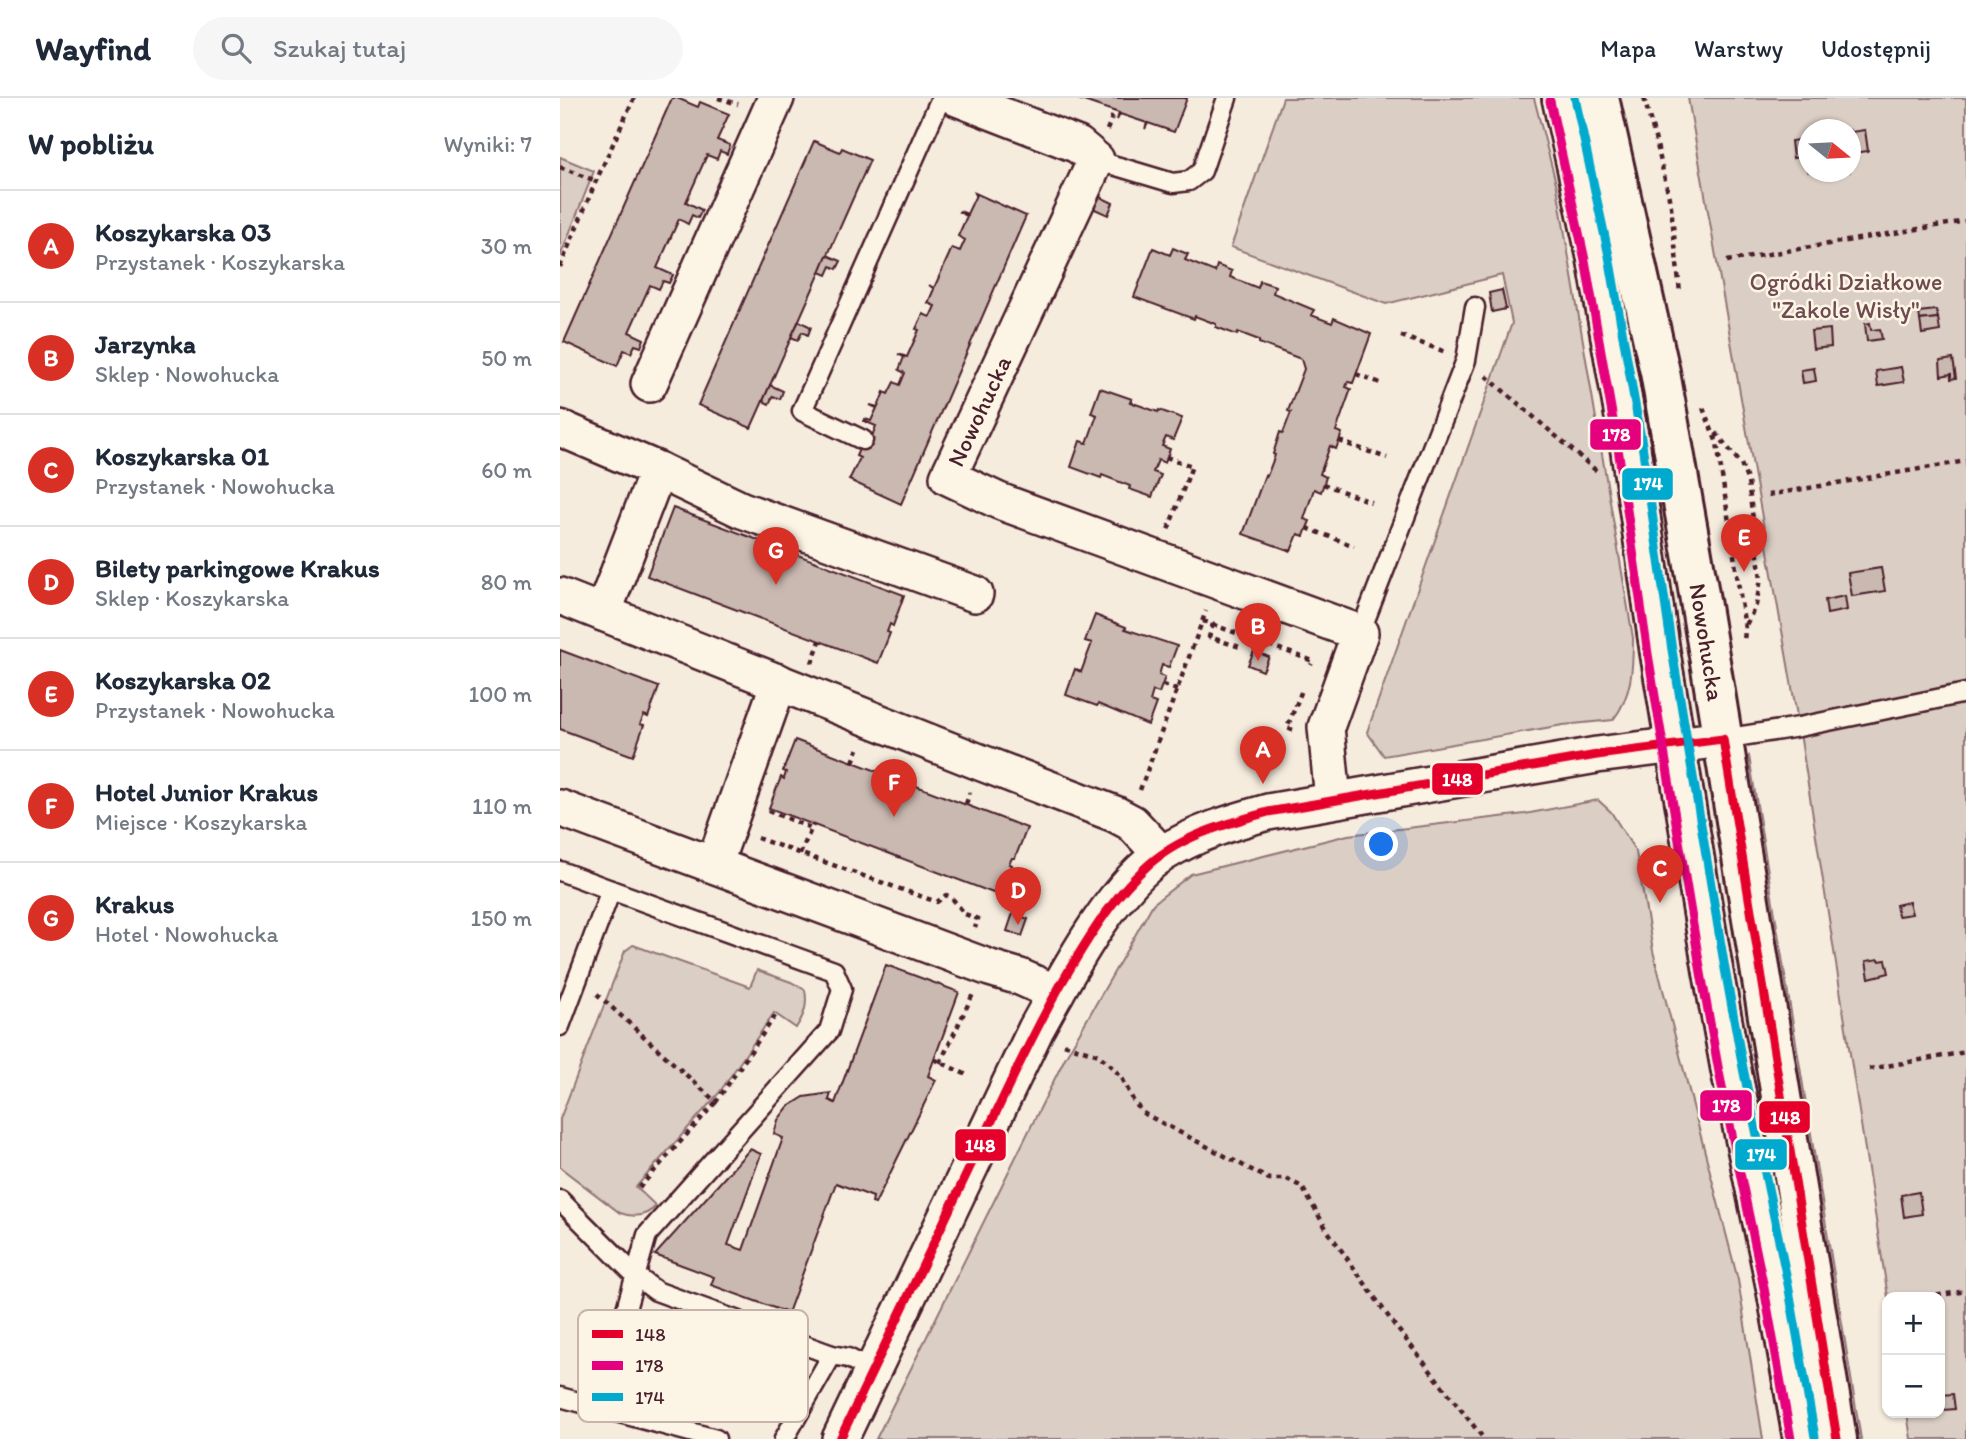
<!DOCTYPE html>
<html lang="pl">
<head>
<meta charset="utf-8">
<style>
  body { margin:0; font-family:Itim,sans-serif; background:#f6f6f7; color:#1f2937 }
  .controls { position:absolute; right:21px; bottom:21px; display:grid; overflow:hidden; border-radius:14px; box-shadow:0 2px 5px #0004 }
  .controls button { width:63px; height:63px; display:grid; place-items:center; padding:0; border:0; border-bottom:2px solid #e0e1e3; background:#fff; color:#1f2937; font:35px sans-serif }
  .compass { position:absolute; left:1238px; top:21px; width:63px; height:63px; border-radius:50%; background:#fff; box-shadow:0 2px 5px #0004; rotate:108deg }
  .you { position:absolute; left:822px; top:747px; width:24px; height:24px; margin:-18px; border:5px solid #fff; border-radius:50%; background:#1a73e8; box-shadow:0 0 0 10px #1a73e833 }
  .badge { display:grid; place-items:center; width:46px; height:46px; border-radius:50%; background:#d93025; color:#fff; font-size:23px; font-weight:700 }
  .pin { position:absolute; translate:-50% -58px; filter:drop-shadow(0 2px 4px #0008) }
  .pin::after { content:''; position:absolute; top:37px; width:24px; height:21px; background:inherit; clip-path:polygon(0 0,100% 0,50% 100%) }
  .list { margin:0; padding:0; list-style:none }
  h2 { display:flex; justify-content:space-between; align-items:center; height:91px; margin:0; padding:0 28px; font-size:30px }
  h2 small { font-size:23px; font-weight:400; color:#747a83 }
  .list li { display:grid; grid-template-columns:46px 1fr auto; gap:21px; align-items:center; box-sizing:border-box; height:112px; padding:0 28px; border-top:2px solid #e0e1e3 }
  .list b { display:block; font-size:26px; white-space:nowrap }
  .list p { margin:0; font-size:23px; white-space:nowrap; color:#747a83 }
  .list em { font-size:23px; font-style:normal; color:#747a83 }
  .icon { flex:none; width:38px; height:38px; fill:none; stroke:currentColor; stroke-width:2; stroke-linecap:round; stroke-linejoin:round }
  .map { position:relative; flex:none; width:1406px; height:1341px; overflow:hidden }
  header { display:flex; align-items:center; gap:42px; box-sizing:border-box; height:98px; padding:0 35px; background:#fff; border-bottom:2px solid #e0e1e3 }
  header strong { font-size:33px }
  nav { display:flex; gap:38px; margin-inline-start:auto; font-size:24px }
  .search { width:490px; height:63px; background:#f6f6f7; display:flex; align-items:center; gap:18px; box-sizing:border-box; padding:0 24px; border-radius:38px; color:#747a83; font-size:26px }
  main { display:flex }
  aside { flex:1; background:#fff }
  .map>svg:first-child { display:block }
  .green { fill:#dbcec4; stroke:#927678; stroke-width:2; fill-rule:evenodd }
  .building { fill:#cab9b1; stroke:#4a1f2b; stroke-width:2 }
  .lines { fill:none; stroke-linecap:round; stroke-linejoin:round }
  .service-casing { stroke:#4a1f2b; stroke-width:23 }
  .minor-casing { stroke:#4a1f2b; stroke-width:40 }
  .secondary-casing { stroke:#4a1f2b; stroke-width:44 }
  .path { stroke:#4a1f2b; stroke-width:4.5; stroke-dasharray:5 5; stroke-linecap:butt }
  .service { stroke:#fcf5e5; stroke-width:18 }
  .minor { stroke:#fcf5e5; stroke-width:35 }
  .secondary { stroke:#fcf5e5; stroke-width:38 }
  .bus-1-casing { stroke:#fcf5e5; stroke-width:14 }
  .bus-2-casing { stroke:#fcf5e5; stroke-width:14 }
  .bus-3-casing { stroke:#fcf5e5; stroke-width:14 }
  .bus-1 { stroke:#e4002b; stroke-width:9 }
  .bus-2 { stroke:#e5007d; stroke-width:9 }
  .bus-3 { stroke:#00a9ce; stroke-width:9 }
  .labels { text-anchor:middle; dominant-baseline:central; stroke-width:5; stroke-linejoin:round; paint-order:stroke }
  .park-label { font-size:24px; fill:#6e4b51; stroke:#fcf5e5 }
  .street-label { font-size:24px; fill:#4a1f2b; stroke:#fcf5e5 }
  .key { fill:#fcf5e5; stroke:#c7b5ad; stroke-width:2 }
  .key-label { font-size:19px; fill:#4a1f2b }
  .line-badge { stroke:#fcf5e5; stroke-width:2.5 }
  .badge-label { font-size:19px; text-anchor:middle; font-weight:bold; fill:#fff }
</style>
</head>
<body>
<header>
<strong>Wayfind</strong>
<div class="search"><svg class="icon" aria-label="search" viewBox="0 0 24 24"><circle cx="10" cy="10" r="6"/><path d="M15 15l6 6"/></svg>Szukaj tutaj</div>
<nav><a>Mapa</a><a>Warstwy</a><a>Udostępnij</a></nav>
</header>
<main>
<aside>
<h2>W pobliżu<small>Wyniki: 7</small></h2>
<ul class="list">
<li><span class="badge">A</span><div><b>Koszykarska 03</b><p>Przystanek · Koszykarska</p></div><em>30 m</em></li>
<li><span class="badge">B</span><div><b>Jarzynka</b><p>Sklep · Nowohucka</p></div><em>50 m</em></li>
<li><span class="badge">C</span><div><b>Koszykarska 01</b><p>Przystanek · Nowohucka</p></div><em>60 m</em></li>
<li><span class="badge">D</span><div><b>Bilety parkingowe Krakus</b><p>Sklep · Koszykarska</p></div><em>80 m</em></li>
<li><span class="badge">E</span><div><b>Koszykarska 02</b><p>Przystanek · Nowohucka</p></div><em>100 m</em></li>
<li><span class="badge">F</span><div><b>Hotel Junior Krakus</b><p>Miejsce · Koszykarska</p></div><em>110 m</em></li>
<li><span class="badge">G</span><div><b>Krakus</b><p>Hotel · Nowohucka</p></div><em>150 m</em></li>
</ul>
</aside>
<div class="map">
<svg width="1406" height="1341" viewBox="0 0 1406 1341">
  <rect width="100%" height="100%" fill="#f5ecde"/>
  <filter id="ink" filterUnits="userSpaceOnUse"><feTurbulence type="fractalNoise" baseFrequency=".0143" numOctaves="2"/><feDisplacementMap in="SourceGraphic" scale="14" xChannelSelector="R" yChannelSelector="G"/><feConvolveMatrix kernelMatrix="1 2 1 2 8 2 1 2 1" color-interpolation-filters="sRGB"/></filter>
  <g filter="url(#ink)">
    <g class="green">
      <path d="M 723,0 L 974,0 L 997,89 L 1073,540 C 1073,570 1072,598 1053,622 L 1003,627 L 824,658 L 807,634 L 952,225 L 942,177 L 826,206 L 671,149 Z"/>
      <path d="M 1128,0 L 1406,0 L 1406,1341 L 1351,1341 L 1347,1315 L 1380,1315 L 1380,1199 L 1328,1199 L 1239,629 ZM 1248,32 L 1290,32 L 1290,74 L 1248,74 Z"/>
      <polygon points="0,59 34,73 0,159"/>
      <polygon points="1189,658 1301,1341 1293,1341 1182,663"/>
      <polygon points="1038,702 1051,714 1076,754 1093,853 1178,1182 1203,1341 316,1341 505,960 593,806 631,776 788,737 965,716"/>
      <path d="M 73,847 L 190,889 L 197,872 L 231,884 L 245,892 C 248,908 244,917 236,930 L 214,915 L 159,995 L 76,1089 L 96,1108 C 86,1119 74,1120 60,1115 L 1,1070 L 0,1068 L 0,1021 L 65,853 Z"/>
    </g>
    <g class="building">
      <polygon points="112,0 117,0 138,9 140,4 169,16 157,42 170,47 167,56 160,53 157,61 147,57 126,104 142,112 138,120 132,117 128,126 119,121 97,170 113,177 109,185 103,183 99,191 90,187 69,234 84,241 81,249 75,247 71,255 64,252 57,268 4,244"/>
      <polygon points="515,0 627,0 614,34 588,25 585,31 587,25 560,16 557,22 559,15"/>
      <polygon points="1305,32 1308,53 1293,55 1291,34"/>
      <polygon points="1246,41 1248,58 1233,60 1231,43"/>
      <polygon points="254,43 280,54 282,50 310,62 191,330 138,307"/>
      <polygon points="415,95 466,118 341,406 289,382 300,360 296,358 306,335 312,338 316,328 304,323 305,321 311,323 317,310 310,307 318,309 324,294 328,296 334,284 340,287 345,275 339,272 344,259 338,256 347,259 359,232 356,231 363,216 370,219 375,208 368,205 374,191 369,187 374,190 392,150 400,153 405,142 398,138 407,118 399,114 400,113 407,116 416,97"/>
      <polygon points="534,96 553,105 548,117 528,108"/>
      <polygon points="593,150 610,157 613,150 620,153 628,156 625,162 655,174 657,167 672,173 670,179 698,190 700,183 715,188 713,195 754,212 751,217 772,225 774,220 811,236 793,285 788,284 786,289 791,291 776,333 782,335 776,351 770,348 760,376 766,379 761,394 754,391 744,421 750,423 747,430 744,438 738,436 731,453 683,436 705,377 707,378 715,357 713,356 720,334 723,335 731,314 728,313 744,271 741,261 699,245 699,242 678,234 677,237 656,229 656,226 635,218 634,221 574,199"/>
      <polygon points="267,157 281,163 277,171 271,168 267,177 260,174"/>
      <polygon points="942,192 946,211 932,214 929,195"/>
      <polygon points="1376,212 1378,220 1360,222 1359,214"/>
      <polygon points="1378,220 1380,233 1362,236 1360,222"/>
      <polygon points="239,223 251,229 248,237 242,234 238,242 231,239"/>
      <polygon points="1310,225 1311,232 1320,231 1322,241 1307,243 1305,226"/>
      <polygon points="1270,231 1271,249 1253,251 1251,233"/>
      <polygon points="1393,261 1396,280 1391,281 1391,276 1381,278 1380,263"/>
      <polygon points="1341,269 1344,284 1318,288 1316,273"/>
      <polygon points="1254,270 1256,283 1243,285 1241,272"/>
      <polygon points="210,287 223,293 220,301 213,298 209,306 203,303"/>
      <polygon points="540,290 572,301 570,304 598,314 599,312 622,320 613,342 606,339 602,348 610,351 605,365 598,362 593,374 601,377 592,399 569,391 570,388 542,377 541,380 511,369 520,343 527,345 537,317 531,315"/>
      <polygon points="113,410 344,497 333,528 330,526 327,534 330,535 318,565 87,478"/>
      <polygon points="1321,470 1325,493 1292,498 1288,475"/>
      <polygon points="1285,498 1287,512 1267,516 1265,502"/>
      <polygon points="535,517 566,529 565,531 617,548 609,569 602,567 599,577 605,579 599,595 593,593 590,603 596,605 588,627 538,606 537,608 506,597 515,571 521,574 532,545 525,543"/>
      <polygon points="0,552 99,589 88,619 84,617 80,626 84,627 73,658 0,631"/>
      <polygon points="694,553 709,559 703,573 688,567"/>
      <polygon points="235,642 467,730 455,760 452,760 449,766 452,767 441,798 209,710 221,679 224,681 226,674 223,673"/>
      <polygon points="1349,804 1352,816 1338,818 1336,807"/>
      <polygon points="453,815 468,821 462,838 447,833"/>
      <polygon points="1319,861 1320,863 1326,862 1329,875 1309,880 1306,863"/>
      <polygon points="326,867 399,894 368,978 376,982 315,1106 312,1105 313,1099 276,1085 228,1215 151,1187 154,1179 95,1157 190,1051 201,1056 168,1147 183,1152 223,1040 214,1036 218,1022 228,1009 244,999 271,995 269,1002 275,1005"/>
      <polygon points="1359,1094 1362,1116 1344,1119 1341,1097"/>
      <polygon points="1393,1296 1395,1311 1384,1312 1381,1297"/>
    </g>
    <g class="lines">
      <g class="service-casing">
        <g id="service">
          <polyline points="536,62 613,85 629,83 642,73 667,0"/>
          <polyline points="303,342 242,313 381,0"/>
          <polyline points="800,535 906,262 915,209"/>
          <polyline points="1163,641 1239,629 1406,595"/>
          <polyline points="0,773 51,792 0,928"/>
          <polyline points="0,1102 76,1178 96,1193 272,1257"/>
          <polyline points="86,1260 243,1305"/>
          <polyline points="0,1299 156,1341"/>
          <polyline points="38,1310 87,1137 269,933 282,891 274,873 51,792"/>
          <polyline points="224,1341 272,1257 288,1260 314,1273"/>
        </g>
      </g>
      <g class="minor-casing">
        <g id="minor">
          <polyline points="397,0 518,47 536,62 388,379 439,403 800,535 766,629 773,702"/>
          <polyline points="89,286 216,0"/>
          <polyline points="0,330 98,372 43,515"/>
          <polyline points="98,372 182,412 415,496"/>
          <polyline points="0,498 422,665 555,716 572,725 601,756"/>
          <polyline points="0,710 430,870 460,879 496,895"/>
          <polyline points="154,767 219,584"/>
          <path d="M 280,1341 L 476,931 C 505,879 553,786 604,755 C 636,735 672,724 708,714 L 1037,657 L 1163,641"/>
        </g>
      </g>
      <g class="secondary-casing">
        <g id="secondary">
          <polyline points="1002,0 1037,160 1070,348 1100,554 1153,873 1171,972 1216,1188 1243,1341"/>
          <polyline points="1039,0 1100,274 1137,484 1277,1341"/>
        </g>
      </g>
      <g class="path">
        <polyline points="158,0 178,6"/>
        <polyline points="1084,0 1097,47 1111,108 1120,195"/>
        <polyline points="547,32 554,14"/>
        <polyline points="0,69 36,83"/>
        <polyline points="1167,163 1406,123"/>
        <polyline points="0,169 36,83 74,0"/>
        <polyline points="841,238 886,254"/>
        <polyline points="796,276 823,286"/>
        <polyline points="926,278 1039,375"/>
        <polyline points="1143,310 1157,345 1185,530 1184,545"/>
        <polyline points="1156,335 1181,366 1188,384 1201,481 1196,507 1185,529"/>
        <polyline points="779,343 827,360"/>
        <polyline points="606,359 632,368 608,432"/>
        <polyline points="763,386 811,404"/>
        <polyline points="1208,397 1406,363"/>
        <polyline points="747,430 794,448"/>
        <polyline points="643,523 753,563 751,567"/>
        <polyline points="653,526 649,539 680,549"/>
        <polyline points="252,565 260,543"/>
        <polyline points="603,587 617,592"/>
        <polyline points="733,632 727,630 742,592"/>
        <polyline points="293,664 298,651"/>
        <polyline points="580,692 646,513"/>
        <polyline points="406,706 410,694"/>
        <polyline points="208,713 251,730"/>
        <polyline points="197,740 377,804 386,797 391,799 405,816 418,821 415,830"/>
        <polyline points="240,756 253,727"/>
        <polyline points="37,896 156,1004 215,918"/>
        <polyline points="504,946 539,957 561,978 574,1004 583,1015 709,1081 727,1081 742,1089 767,1132 833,1225 924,1341"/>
        <polyline points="374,961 409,978"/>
        <polyline points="380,965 413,896"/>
        <polyline points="1309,971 1406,954"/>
        <polyline points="79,1090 156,1004"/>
        <polyline points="1367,1199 1406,1193"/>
      </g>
      <use href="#service" class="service"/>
      <use href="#minor" class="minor"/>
      <use href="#secondary" class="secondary"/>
      <g class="bus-1-casing">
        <path id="bus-1" d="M 280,1341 C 330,1237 379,1133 429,1029 C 458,969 486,908 522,851 C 540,822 559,794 584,771 C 617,739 665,726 708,714 L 1037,657 L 1163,641 L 1277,1341"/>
      </g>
      <g class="bus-2-casing">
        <polyline id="bus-2" points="990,3 1025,162 1058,350 1088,556 1141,875 1159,974 1204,1190 1231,1341"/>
      </g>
      <g class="bus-3-casing">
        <polyline id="bus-3" points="1015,0 1049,158 1082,346 1112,552 1165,871 1183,970 1228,1186 1255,1339"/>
      </g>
      <use href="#bus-1" class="bus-1"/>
      <use href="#bus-2" class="bus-2"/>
      <use href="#bus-3" class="bus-3"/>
    </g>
  </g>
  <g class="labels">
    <g class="park-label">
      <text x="1286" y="183">Ogródki Działkowe<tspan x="1286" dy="28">"Zakole Wisły"</tspan></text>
    </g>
    <g class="street-label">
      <text transform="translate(419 313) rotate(-65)">Nowohucka</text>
      <text transform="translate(1147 544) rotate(81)">Nowohucka</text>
    </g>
  </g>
  <rect x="18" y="1212" width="230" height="112" rx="10" class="key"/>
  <rect x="32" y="1232" width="31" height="8" fill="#e4002b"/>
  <rect x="32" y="1263" width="31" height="9" fill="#e5007d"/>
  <rect x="32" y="1295" width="31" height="8" fill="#00a9ce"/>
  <g class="key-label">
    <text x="75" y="1243">148</text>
    <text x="75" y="1274">178</text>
    <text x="75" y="1306">174</text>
  </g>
  <g class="line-badge">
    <rect x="1029" y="320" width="53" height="33" rx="7" fill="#e5007d"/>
    <rect x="1061" y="369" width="53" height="34" rx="7" fill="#00a9ce"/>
    <rect x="871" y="664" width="53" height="34" rx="7" fill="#e4002b"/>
    <rect x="1139" y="991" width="54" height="33" rx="7" fill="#e5007d"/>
    <rect x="1198" y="1002" width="53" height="34" rx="7" fill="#e4002b"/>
    <rect x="394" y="1030" width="53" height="34" rx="7" fill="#e4002b"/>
    <rect x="1174" y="1040" width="54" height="33" rx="7" fill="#00a9ce"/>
  </g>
  <g class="badge-label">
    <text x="1056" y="343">178</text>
    <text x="1088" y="392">174</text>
    <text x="897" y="688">148</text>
    <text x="1166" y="1014">178</text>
    <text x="1225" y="1026">148</text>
    <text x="420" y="1054">148</text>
    <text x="1201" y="1063">174</text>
  </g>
</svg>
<div class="controls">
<button>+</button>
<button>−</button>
</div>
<svg class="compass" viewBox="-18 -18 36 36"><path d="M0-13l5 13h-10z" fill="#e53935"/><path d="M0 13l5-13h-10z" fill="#747a83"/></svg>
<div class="you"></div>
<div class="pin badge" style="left:703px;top:686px">A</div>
<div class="pin badge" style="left:698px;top:563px">B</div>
<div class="pin badge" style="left:1100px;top:805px">C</div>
<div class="pin badge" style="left:458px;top:827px">D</div>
<div class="pin badge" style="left:1184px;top:474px">E</div>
<div class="pin badge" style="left:334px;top:719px">F</div>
<div class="pin badge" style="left:216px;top:487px">G</div>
</div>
</main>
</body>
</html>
